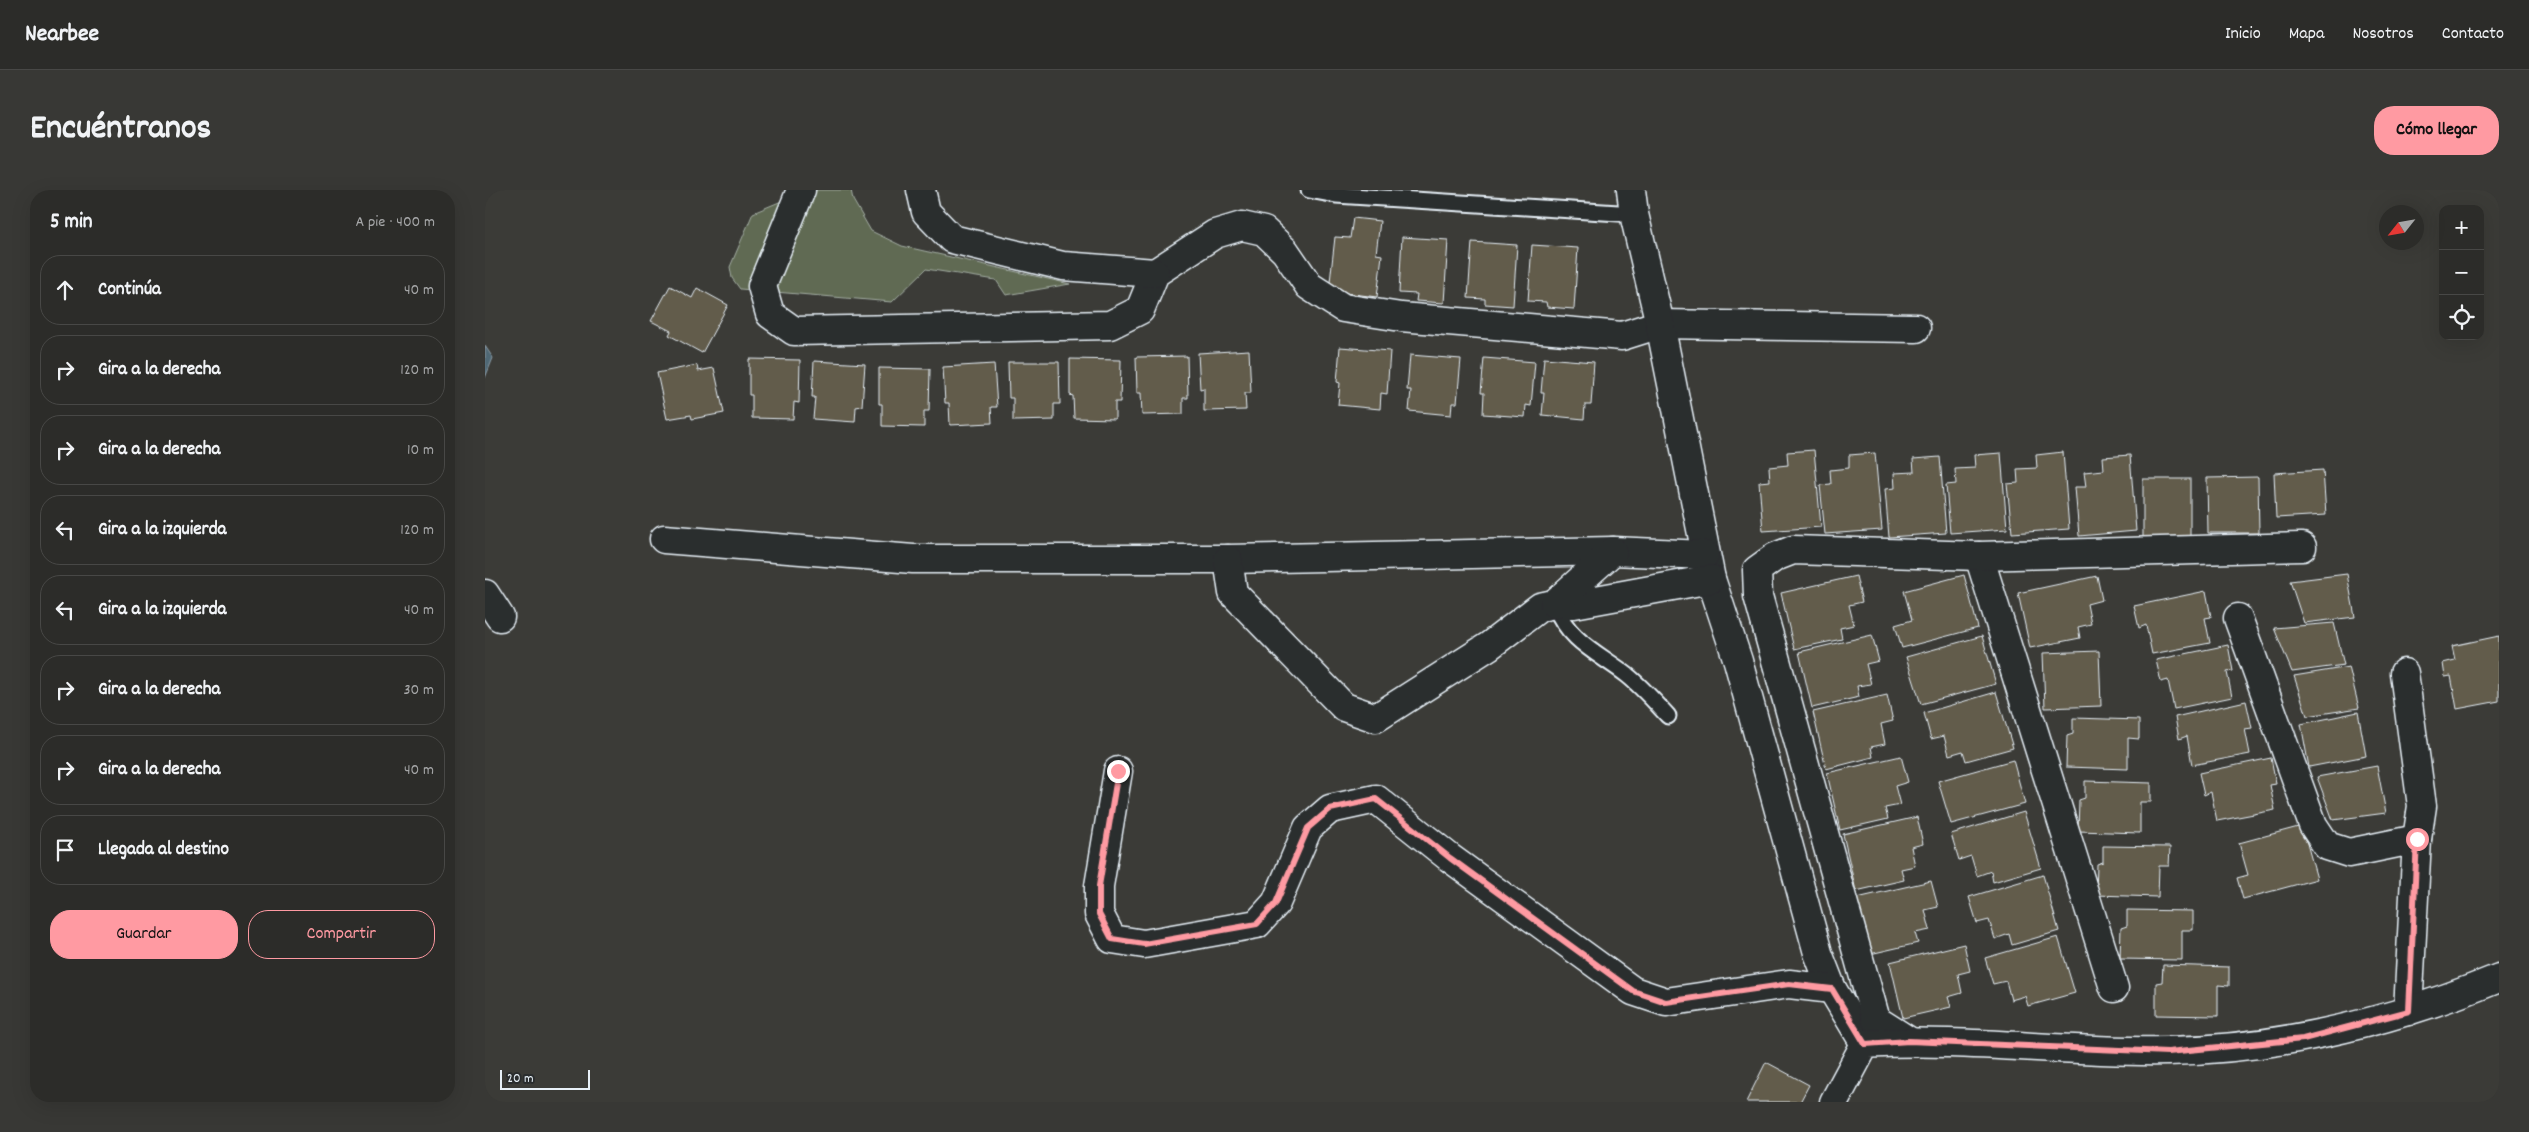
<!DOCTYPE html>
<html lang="es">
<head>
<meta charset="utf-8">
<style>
  body { margin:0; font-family:Dekko,sans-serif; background:#383835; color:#f1f3f6 }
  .controls { position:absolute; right:15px; top:15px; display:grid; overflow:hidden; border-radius:10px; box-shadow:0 5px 20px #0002 }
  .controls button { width:45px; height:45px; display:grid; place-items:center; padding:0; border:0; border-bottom:1px solid #484846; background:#2c2c29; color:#f1f3f6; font:25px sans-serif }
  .compass { position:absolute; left:1894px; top:15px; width:45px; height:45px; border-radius:50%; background:#2c2c29; box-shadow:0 5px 20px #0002; rotate:239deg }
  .scale { position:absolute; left:15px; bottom:12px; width:90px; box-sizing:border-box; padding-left:5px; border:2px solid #e8f1f8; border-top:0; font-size:14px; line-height:18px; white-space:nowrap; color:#e8f1f8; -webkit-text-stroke:4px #2a2d2e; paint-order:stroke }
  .stop { position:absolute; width:15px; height:15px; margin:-11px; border:4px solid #ff9aa2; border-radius:50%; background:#fff }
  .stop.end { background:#ff9aa2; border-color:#fff; box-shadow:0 1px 5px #0008 }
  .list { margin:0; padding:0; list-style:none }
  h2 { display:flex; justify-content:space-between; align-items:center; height:65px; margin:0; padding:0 20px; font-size:21px }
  h2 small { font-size:16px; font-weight:400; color:#a6a7a8 }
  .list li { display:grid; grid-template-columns:32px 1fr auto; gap:15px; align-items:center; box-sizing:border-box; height:70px; margin:0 10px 10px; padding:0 10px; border:1px solid #484846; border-radius:20px }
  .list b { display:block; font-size:19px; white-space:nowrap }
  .list em { font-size:16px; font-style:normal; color:#a6a7a8 }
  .actions { display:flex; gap:10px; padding:15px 20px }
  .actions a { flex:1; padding:11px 0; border:1px solid #ff9aa2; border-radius:20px; text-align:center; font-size:18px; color:#ff9aa2 }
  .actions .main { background:#ff9aa2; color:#111 }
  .icon { flex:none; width:28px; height:28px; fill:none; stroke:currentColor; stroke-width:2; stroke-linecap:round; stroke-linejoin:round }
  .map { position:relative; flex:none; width:2014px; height:912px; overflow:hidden; border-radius:20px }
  header { display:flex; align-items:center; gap:30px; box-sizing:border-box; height:70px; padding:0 25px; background:#2c2c29; border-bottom:1px solid #484846 }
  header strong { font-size:24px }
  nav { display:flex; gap:28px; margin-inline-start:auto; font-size:18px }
  .intro { display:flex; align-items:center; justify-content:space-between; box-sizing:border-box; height:120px; padding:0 30px }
  h1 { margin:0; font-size:35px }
  .button { padding:12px 22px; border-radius:20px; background:#ff9aa2; color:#111; font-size:18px; font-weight:700 }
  main { display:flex; gap:30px; padding:0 30px }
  aside { flex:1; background:#2c2c29; border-radius:20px; box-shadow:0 5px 20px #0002 }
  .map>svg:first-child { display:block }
  .green { fill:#616b52; stroke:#a4aea5 }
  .water { fill:#506774; stroke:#8d9ea9 }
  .building { fill:#625b4b; stroke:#e8f1f8 }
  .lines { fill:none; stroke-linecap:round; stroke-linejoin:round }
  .lane-casing { stroke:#e8f1f8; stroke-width:19 }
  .street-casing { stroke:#e8f1f8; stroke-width:31 }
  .secondary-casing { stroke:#e8f1f8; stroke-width:31 }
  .lane { stroke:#2a2d2e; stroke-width:15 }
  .street { stroke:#2a2d2e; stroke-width:28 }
  .secondary { stroke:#2a2d2e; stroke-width:28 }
  .route { stroke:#ff9aa2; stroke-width:6 }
</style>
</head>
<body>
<header>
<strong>Nearbee</strong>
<nav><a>Inicio</a><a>Mapa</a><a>Nosotros</a><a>Contacto</a></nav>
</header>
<div class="intro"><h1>Encuéntranos</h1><a class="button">Cómo llegar</a></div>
<main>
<aside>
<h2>5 min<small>A pie · 400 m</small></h2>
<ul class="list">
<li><svg class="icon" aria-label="ahead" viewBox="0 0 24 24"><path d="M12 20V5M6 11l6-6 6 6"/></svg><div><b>Continúa</b></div><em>40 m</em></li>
<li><svg class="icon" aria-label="right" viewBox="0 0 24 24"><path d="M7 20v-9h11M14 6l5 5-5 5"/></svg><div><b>Gira a la derecha</b></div><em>120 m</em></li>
<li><svg class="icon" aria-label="right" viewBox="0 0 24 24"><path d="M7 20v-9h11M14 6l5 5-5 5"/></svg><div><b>Gira a la derecha</b></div><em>10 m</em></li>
<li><svg class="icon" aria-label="left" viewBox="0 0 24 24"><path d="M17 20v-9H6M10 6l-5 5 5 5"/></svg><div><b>Gira a la izquierda</b></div><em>120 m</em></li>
<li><svg class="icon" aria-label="left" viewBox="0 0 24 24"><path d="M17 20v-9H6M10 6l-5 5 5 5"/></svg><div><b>Gira a la izquierda</b></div><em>40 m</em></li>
<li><svg class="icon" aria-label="right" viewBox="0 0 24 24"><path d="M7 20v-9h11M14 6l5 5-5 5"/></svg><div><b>Gira a la derecha</b></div><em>30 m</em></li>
<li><svg class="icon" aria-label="right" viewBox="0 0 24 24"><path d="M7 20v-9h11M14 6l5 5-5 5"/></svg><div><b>Gira a la derecha</b></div><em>40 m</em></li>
<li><svg class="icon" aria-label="arrive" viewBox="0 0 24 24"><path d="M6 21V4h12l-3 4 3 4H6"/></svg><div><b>Llegada al destino</b></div></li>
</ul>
<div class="actions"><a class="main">Guardar</a><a>Compartir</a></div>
</aside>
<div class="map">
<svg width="2014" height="912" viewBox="0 0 2014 912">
  <rect width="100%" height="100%" fill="#3b3b37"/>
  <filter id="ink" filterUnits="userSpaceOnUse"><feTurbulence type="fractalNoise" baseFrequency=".02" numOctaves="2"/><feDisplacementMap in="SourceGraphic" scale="10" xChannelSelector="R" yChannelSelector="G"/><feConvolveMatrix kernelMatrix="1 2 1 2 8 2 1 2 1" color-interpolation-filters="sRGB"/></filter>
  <g filter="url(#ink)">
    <polygon class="green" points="307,0 366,0 368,10 386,41 417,56 585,94 521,105 511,90 441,79 407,112 255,99 247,88 245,77 268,23 304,8"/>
    <polygon class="water" points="0,156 8,168 0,188"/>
    <g class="building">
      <polygon points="868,28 895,31 891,64 897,65 892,107 844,101 850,47 865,48"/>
      <polygon points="917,47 963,50 959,113 931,111 932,104 914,103"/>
      <polygon points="987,52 1032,55 1028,116 1000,114 1000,109 983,108"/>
      <polygon points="1047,55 1093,58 1089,119 1062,117 1061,112 1043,111"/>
      <polygon points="185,96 207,108 212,98 243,115 217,163 184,145 186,141 166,131"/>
      <polygon points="855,157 905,161 902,204 896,203 895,219 853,215 855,193 852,192"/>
      <polygon points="764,160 766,203 760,203 761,220 719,221 719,198 715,199 713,163"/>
      <polygon points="925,165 976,169 972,213 967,213 966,225 924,221 926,200 922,200"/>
      <polygon points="702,166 703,208 698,208 698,224 657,225 656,203 652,203 651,167"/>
      <polygon points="999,168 1050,172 1046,216 1041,215 1040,227 998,224 999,203 996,203"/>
      <polygon points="1059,168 1109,172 1106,215 1100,215 1099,229 1057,225 1059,203 1056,203"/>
      <polygon points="264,169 315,170 314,213 309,212 308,229 267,228 267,205 264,205"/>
      <polygon points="585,169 636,170 635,212 630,212 630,229 589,228 588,206 585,205"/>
      <polygon points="329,171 380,174 377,216 371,217 370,232 328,229 330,207 327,207"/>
      <polygon points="523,172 574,172 575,214 569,214 569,230 528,231 528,208 524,208"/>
      <polygon points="509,174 512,217 506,217 507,233 465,235 464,213 460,213 458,177"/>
      <polygon points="212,175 213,181 229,178 239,223 207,229 206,225 182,229 172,183"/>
      <polygon points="394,178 445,179 444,221 439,221 439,237 397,236 397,214 394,214"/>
      <polygon points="1329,260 1336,337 1278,341 1274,292 1285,291 1284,277 1303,275 1302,262"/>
      <polygon points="1578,262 1584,339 1527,343 1522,294 1533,293 1532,279 1552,278 1551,265"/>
      <polygon points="1390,263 1397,340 1340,344 1335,295 1346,294 1345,280 1364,278 1364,265"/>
      <polygon points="1516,263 1522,339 1465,343 1461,295 1471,294 1470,279 1490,278 1489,265"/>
      <polygon points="1645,265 1651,341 1594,346 1590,297 1601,297 1599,282 1619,280 1618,267"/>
      <polygon points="1455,267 1461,343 1404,347 1400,299 1410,298 1409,283 1429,282 1428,269"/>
      <polygon points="1838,280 1841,325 1791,328 1789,283"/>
      <polygon points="1773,287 1774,343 1723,343 1722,288"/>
      <rect x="1658" y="289" width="47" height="58"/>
      <polygon points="1862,384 1870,427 1819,433 1805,391"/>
      <polygon points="1479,385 1493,438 1417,458 1410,435 1427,430 1419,401"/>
      <polygon points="1371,386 1377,412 1364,415 1369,435 1355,438 1357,449 1309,459 1296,403"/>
      <polygon points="1612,386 1617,410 1602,414 1606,434 1593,437 1595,448 1545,458 1533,403"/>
      <polygon points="1721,401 1726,427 1720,428 1725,453 1667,464 1661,435 1654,438 1649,416"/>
      <polygon points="1849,433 1859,475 1807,482 1789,438"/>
      <polygon points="1387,445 1394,471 1381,474 1386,494 1372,496 1374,507 1327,518 1314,462"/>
      <polygon points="1497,446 1511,494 1436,514 1421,467"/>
      <polygon points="2014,446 2014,511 1972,519 1966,486 1960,487 1958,473 1970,470 1967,456"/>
      <polygon points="1743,455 1748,481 1742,482 1747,507 1689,519 1683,490 1676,492 1671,470"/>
      <polygon points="1614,461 1616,516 1560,518 1558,463"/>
      <polygon points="1864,477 1874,518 1822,526 1809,486"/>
      <polygon points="1511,502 1528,558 1481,571 1478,561 1464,565 1459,546 1446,549 1439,523"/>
      <polygon points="1402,505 1408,531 1396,534 1400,554 1386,557 1388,567 1341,579 1328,522"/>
      <polygon points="1761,511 1767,538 1760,539 1765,564 1707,575 1702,546 1694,549 1690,527"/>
      <polygon points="1873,522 1881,566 1824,577 1816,534"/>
      <polygon points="1588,528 1654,530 1654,549 1643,548 1643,579 1581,577 1582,546 1588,544"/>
      <polygon points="1416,566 1423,592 1410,596 1415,615 1400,618 1403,629 1355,640 1342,583"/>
      <polygon points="1786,568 1791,594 1785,595 1790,620 1732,631 1726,602 1719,605 1714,583"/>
      <polygon points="1528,570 1540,614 1466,634 1453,591"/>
      <polygon points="1892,576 1901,623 1848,630 1832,587"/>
      <polygon points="1600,591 1666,593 1666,612 1655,612 1655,643 1593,641 1594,610 1600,608"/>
      <polygon points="1539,622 1556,678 1508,692 1506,681 1492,686 1486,666 1474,670 1466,644"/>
      <polygon points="1432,627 1438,654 1426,657 1430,676 1416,679 1419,690 1371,701 1358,644"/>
      <polygon points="1817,636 1832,689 1758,709 1752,688 1763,685 1754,653"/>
      <polygon points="1618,656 1685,657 1684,676 1674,676 1673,707 1611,705 1612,674 1618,672"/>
      <polygon points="1558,685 1574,741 1527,755 1524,744 1510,749 1504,730 1492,733 1484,707"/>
      <polygon points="1446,691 1453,717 1440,720 1445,740 1430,743 1433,753 1385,764 1372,708"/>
      <polygon points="1642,720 1708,721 1708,740 1697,740 1697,770 1635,769 1636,738 1642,736"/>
      <polygon points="1573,747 1590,803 1543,816 1540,806 1526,810 1521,791 1508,794 1500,768"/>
      <polygon points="1479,754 1485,781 1473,784 1477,803 1463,807 1466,817 1418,828 1405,772"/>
      <polygon points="1678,775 1744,777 1744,796 1733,795 1733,826 1671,825 1671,793 1677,792"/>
      <polygon points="1281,872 1324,895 1315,912 1261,912"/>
    </g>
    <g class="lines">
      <g class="lane-casing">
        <g id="lane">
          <polyline points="824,0 851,5 1149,24"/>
          <path d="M 1069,414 C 1084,452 1112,462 1142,485 C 1157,497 1170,512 1183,526"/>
        </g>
      </g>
      <g class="street-casing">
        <g id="street">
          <polyline points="316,0 277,96 285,124 309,141 625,135 655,120 670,83 730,44 757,36 779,41 800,61 824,96 858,118 916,127 1137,146 1175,134 1431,138"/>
          <polyline points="436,0 441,22 467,49 578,76 670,83"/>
          <polyline points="1146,0 1149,24 1175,134 1226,389 1253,471 1333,763 1347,799 1380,854"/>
          <polyline points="179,349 428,369 743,369 1128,361 1220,365"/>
          <polyline points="1494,366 1629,798"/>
          <polyline points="743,369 748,403 859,517 891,528 1004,456 1055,417 1069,414 1089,414 1226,389"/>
          <polyline points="0,404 15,427"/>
          <polyline points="1069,414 1128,361"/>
          <polyline points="1753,428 1828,635 1842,656 1864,663 1932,649"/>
          <polyline points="1919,483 1937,616 1932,649 1923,821"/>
          <polyline points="633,581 614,696 614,724 627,749 659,754 772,734 791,713 823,638 845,619 891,609 965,668 1148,801 1181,812 1304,794 1347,799"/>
          <polyline points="1424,851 1391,830 1273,406 1272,380 1290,367 1308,360 1494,366 1817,357"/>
        </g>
      </g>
      <g class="secondary-casing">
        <path id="secondary" d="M 1349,912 L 1380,854 C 1481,848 1582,863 1683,861 C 1797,859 1909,831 2014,788"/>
      </g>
      <use href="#lane" class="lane"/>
      <use href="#street" class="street"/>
      <use href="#secondary" class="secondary"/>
    </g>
  </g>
  <g class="lines" filter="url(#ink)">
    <polyline class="route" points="633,581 614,696 614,724 627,749 659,754 772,734 791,713 823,638 845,619 891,609 965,668 1148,801 1181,812 1304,794 1347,799 1380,854 1424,851 1683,862 1818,849 1924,821 1932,649"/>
  </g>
</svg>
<div class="controls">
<button>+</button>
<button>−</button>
<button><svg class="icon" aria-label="locate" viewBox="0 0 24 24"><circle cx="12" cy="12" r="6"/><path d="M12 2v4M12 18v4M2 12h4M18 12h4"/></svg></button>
</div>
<svg class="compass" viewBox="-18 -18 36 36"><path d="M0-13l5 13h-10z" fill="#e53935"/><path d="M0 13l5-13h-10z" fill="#a6a7a8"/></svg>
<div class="scale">20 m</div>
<div class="stop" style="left:1932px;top:649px"></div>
<div class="stop end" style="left:633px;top:581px"></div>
</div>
</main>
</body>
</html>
